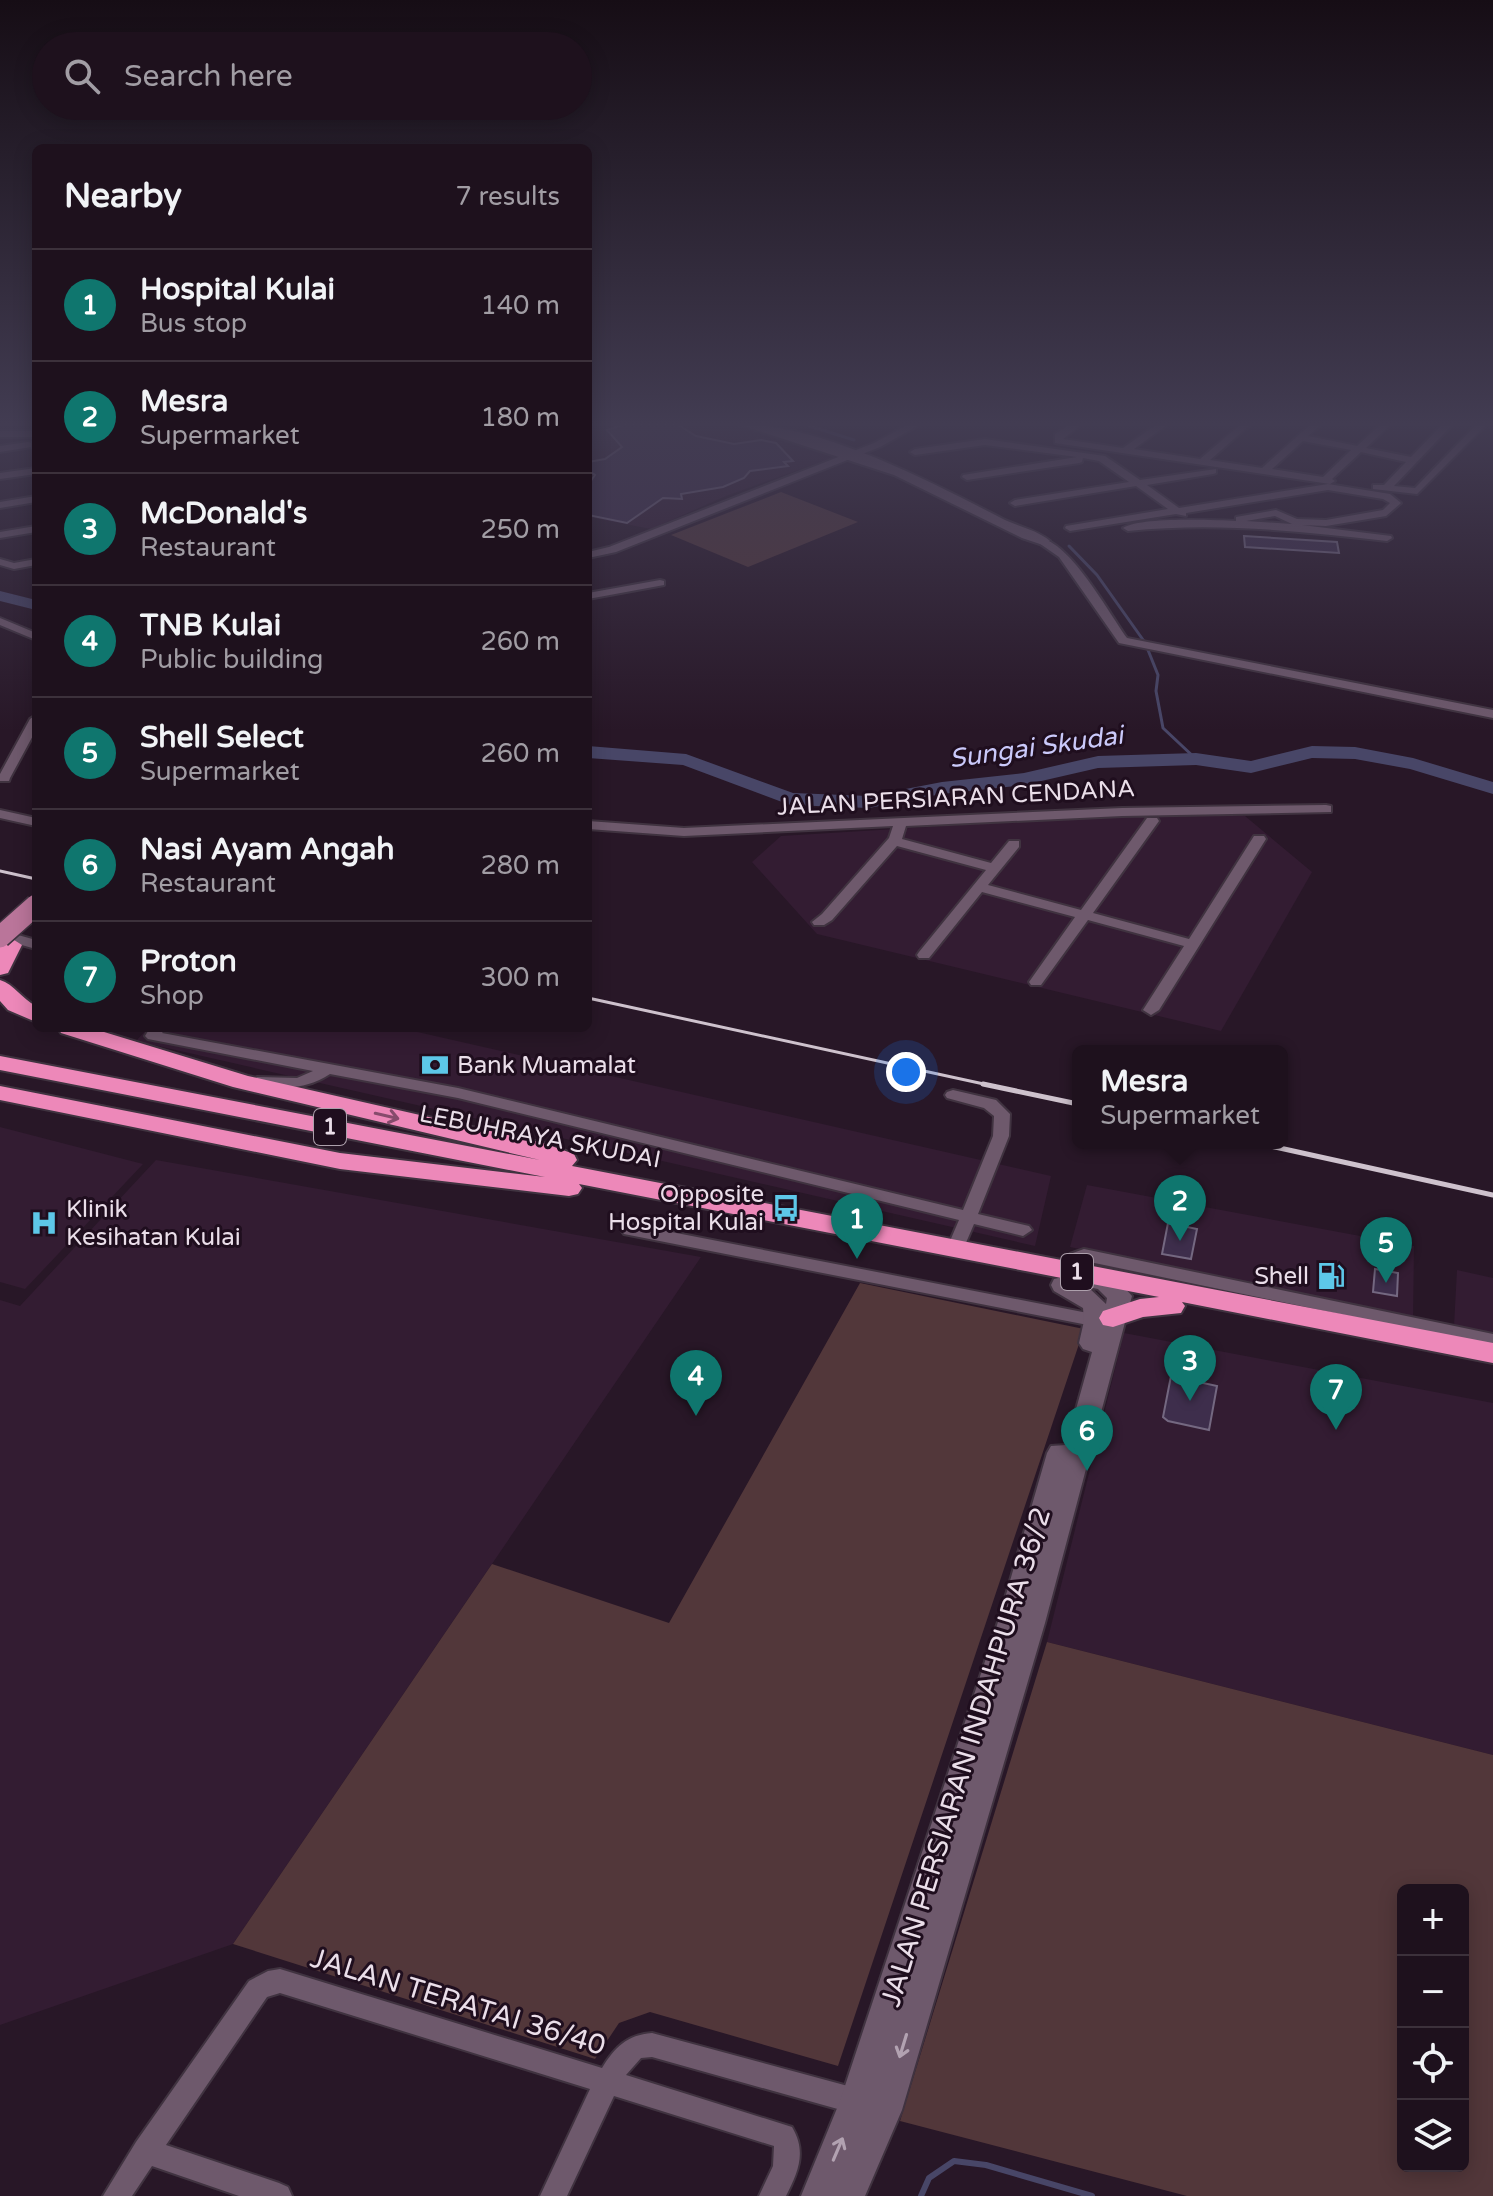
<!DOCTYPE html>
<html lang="en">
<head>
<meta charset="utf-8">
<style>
  body { margin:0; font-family:"Varela Round",sans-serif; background:#2b1f2a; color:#f1f3f6 }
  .controls { position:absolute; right:24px; bottom:24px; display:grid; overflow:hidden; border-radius:12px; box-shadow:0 4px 20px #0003 }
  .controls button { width:72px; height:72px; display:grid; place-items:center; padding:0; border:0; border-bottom:2px solid #3c313b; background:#1e111d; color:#f1f3f6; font:40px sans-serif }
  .you { position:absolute; left:906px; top:1072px; width:28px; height:28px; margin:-20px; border:6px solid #fff; border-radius:50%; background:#1a73e8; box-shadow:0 0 0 12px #1a73e833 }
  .badge { display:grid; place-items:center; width:52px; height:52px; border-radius:50%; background:#0f766e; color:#fff; font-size:26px; font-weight:700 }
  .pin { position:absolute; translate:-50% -66px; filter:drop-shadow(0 2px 4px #0008) }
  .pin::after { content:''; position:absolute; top:42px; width:28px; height:24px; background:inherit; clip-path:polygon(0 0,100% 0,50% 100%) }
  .popup { position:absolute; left:1072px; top:1045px; width:216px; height:104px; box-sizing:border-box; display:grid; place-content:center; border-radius:12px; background:#1e111d; filter:drop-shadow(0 2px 6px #0005); font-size:26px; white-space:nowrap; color:#a19da4 }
  .popup b { font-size:30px; color:#f1f3f6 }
  .popup::after { content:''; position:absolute; left:50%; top:100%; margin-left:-16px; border:16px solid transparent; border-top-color:#1e111d }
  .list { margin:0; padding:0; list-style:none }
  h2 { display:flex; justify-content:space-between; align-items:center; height:104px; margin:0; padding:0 32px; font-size:34px }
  h2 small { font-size:26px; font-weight:400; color:#a19da4 }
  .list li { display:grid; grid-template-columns:52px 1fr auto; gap:24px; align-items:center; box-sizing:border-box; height:112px; padding:0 32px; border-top:2px solid #3c313b }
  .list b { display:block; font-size:30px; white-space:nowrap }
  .list p { margin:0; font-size:26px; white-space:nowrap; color:#a19da4 }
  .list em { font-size:26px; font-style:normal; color:#a19da4 }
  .icon { flex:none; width:44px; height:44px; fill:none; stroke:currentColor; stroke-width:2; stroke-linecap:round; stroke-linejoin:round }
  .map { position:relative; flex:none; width:1493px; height:2196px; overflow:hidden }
  .search { position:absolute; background:#1e111d; box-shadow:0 4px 20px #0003; left:32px; top:32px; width:560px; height:88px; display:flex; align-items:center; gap:20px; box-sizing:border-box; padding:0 28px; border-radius:44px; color:#a19da4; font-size:30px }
  .panel { position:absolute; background:#1e111d; box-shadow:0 4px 20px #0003; left:32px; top:144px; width:560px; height:888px; border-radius:12px }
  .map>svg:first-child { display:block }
  .built { fill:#331c32 }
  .green { fill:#52373a; fill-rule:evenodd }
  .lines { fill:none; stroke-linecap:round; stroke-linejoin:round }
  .stream-far1 { stroke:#484667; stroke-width:3 }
  .stream { stroke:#484667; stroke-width:6 }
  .river { fill:#484667; fill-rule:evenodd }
  .building { fill:#3e2e4c; stroke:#746881; stroke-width:2 }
  .street-casing { stroke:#403340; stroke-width:4 }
  .secondary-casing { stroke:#403340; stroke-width:4 }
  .highway-casing { stroke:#403340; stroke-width:4 }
  .street { fill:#6e596c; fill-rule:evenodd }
  .secondary { fill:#6e596c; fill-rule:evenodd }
  .highway { fill:#ed88b9; fill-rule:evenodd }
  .rail-far1 { stroke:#cec2cd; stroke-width:3 }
  .rail { stroke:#cec2cd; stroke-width:5 }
  .primary-bridge-casing { stroke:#403340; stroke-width:24; stroke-linecap:butt }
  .primary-bridge { stroke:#ba759a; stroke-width:21 }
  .oneway { stroke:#864b6c }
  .oneway2 { stroke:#b2a2b1 }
  .labels { text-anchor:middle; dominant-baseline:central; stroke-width:6; stroke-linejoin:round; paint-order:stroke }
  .shield { fill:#1f0e1e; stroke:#ada0ac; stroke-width:2 }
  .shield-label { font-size:22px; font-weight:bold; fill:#eadee9 }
  .street-label { font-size:24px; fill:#eadee9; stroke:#1f0e1e }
  .poi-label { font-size:24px; fill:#eadee9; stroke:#1f0e1e; text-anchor:start }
  .water-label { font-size:26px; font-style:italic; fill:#cac9fa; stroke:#1f0e1e }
  .near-street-label { font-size:28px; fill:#eadee9; stroke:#1f0e1e }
</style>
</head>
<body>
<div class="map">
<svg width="1493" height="2196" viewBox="0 0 1493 2196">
  <rect width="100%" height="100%" fill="#281727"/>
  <g class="built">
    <polygon points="588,424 730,424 790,439 837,456 726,496 651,529 588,517"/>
    <polygon points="1124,815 1245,816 1312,872 1221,1031 817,934 752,862 781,836"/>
    <polygon points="148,1028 400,1028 1051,1176 1035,1246 136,1041"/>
    <polygon points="0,1127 143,1164 25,1289 0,1282"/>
    <polygon points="156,1160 701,1257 233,1944 0,2025 0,1300 20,1306"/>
    <polygon points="1087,1185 1414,1246 1413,1320 1070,1247"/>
    <polygon points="1457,1270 1493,1278 1493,1333 1454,1326"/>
    <polygon points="1124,1333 1493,1403 1493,1755 1047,1642"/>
  </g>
  <g class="green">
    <polygon points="781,492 858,522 748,567 671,535"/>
    <polygon points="860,1283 1084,1329 838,2066 650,2012 619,2023 595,2059 233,1944 492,1564 669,1623"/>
    <path d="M 1047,1642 L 1493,1755 L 1493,2196 L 1187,2196 L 900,2121 ZM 1403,1890 L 1463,1890 L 1463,2166 L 1403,2166 Z"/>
  </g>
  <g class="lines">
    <g class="stream-far1">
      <polyline points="803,424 854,440"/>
      <polyline points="1069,546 1097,575 1146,644"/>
      <polyline points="1148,650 1158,675 1156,691 1163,728 1196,759"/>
    </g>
    <polyline class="stream" points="921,2196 929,2178 954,2161 986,2165 1092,2196"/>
    <g class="river">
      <polygon points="0,591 36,600 36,610 0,601"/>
      <polygon points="588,746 686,754 793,793 869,796 942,782 1024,773 1098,756 1196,753 1251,761 1312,746 1355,747 1413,758 1493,782 1493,794 1410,769 1355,759 1312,758 1251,773 1196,765 1098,768 1024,785 942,794 869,808 790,805 683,765 588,758"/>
    </g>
  </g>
  <g class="building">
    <polygon points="626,424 677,424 696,436 734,444 761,440 776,443 793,461 784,462 788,466 750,471 744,478 723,487 681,494 682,499 663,498 627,523 588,515 588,485 595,475 588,470 588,462 605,459 622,447 607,430"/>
    <polygon points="1244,536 1337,542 1339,553 1245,547"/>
    <polygon points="1168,1223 1197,1229 1191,1259 1162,1254"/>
    <polygon points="1375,1269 1398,1273 1397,1296 1373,1292"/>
    <polygon points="1171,1376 1217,1386 1209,1430 1168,1421 1163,1417"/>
  </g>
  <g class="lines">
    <g class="street-casing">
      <g id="street">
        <polygon points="909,424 921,424 880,447 616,552 588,558 588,552 609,547 874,443"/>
        <path d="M 1071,424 L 1082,424 L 1063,439 L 1123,448 L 1157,424 L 1168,424 L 1134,449 L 1200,459 L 1241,424 L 1251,424 L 1210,460 L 1262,468 L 1311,424 L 1321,424 L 1308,436 L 1357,446 L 1381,424 L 1391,424 L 1366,448 L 1411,457 L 1443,424 L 1453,424 L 1394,486 L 1415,488 L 1477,424 L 1487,424 L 1417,494 L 1373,489 L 1373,485 L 1384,485 L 1406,462 L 1361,452 L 1332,479 L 1335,481 L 1330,484 L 1055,443 L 1055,434 ZM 1303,441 L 1351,450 L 1323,477 L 1272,469 Z"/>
        <rect x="0" y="431" width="36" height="6"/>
        <path d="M 985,439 L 1105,456 L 1140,480 L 1216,469 L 1216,473 L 1213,474 L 1147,485 L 1179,508 L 1328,484 L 1390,494 L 1401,503 L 1386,516 L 1326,526 L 1302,525 L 1391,536 L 1392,538 L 1387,541 C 1300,531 1215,522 1128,531 L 1123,528 C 1141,517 1212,520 1236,521 L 1236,517 L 1276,510 L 1297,519 L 1326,520 L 1383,510 L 1390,503 L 1383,499 L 1328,490 L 1186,513 L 1186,516 L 1176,514 L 1070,531 L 1065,528 L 1066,526 L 1168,509 L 1136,486 L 1015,506 L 1010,503 L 1015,500 L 1129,482 L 1099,461 L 1083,458 L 1082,462 L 1079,463 L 967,480 L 962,477 L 963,475 L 1077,457 L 985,445 L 915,455 L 910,452 L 915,449 ZM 1275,516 L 1292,524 L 1246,521 Z"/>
        <polygon points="28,442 31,443 31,447 0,452 0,446"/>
        <polygon points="36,468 36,474 0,479 0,473"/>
        <polygon points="36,496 36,502 0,508 0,502"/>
        <polygon points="36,526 36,532 0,538 0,532"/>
        <path d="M 1039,539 C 1067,537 1111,616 1127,638 L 1493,710 L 1493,718 L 1119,643 L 1059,557 L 1039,543 Z"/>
        <polygon points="0,559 14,563 36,559 36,565 14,569 0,565"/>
        <polygon points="660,580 664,581 664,585 588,599 588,593"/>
        <polygon points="0,618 36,633 36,640 0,625"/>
        <polygon points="36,715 36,730 10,778 9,781 0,781 0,774 30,719"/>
        <polygon points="1326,805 1331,806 1331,812 1122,816 906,826 902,839 991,863 1009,841 1019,841 1019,847 988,885 1081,910 1147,818 1157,818 1159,821 1093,913 1189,939 1254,836 1264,836 1266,839 1159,1010 1151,1015 1143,1010 1184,946 1088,920 1041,985 1031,985 1029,982 1075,917 982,892 929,958 919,958 917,955 919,952 986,870 897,846 832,920 824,925 814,925 812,922 822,914 889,838 893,826 684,836 588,829 588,821 684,828 1122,808"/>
        <polygon points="0,810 36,818 36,826 0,818"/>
        <polygon points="0,930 36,940 36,949 0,939"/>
        <path d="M 150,1028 L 166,1028 L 162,1033 L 458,1088 L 963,1210 L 993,1136 L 994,1116 L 984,1108 L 947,1098 L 945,1095 L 947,1092 L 953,1090 L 996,1100 L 1010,1114 L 1009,1136 L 978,1214 L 1029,1226 L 1032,1230 L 1023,1236 L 974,1224 L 962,1252 L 950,1252 L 947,1248 L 959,1220 L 458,1098 L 330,1074 C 307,1089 284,1090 257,1083 L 255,1080 L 257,1077 L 297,1078 L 313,1071 L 148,1039 L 145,1036 Z"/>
        <polygon points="630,1224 1098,1315 1104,1317 1107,1321 1104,1325 1098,1327 624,1234 621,1230 624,1226"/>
        <polygon points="1084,1249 1493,1334 1493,1346 1085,1261 1078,1275 1066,1275 1063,1271 1070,1254"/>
        <path d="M 280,1969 L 602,2068 C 615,2047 627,2035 652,2033 L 859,2089 L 868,2093 L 872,2102 L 868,2111 L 859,2115 L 652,2057 L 641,2058 L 626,2075 L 792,2127 C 807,2152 798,2172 786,2196 L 759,2196 L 773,2166 L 774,2146 L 614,2096 L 567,2196 L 540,2196 L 590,2089 L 280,1993 L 267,1997 L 166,2145 L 279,2183 L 288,2187 L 292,2196 L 239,2196 L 152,2166 L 132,2196 L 103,2196 L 136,2142 L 249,1981 L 268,1971 Z"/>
      </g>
    </g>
    <g class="secondary-casing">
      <g id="secondary">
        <path d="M 737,424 C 821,424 927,480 1001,518 C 1016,526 1038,530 1050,541 L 1043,545 L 1022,538 L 894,475 Z"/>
        <path d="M 1087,1270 L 1115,1277 L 1132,1296 L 1045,1623 L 902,2110 L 865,2196 L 801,2196 L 840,2101 L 999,1619 L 1047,1453 L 1051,1446 L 1066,1445 L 1092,1352 L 1083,1349 L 1079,1343 L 1084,1321 L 1083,1308 L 1054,1291 L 1051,1285 L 1054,1279 L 1063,1277 L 1077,1281 L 1075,1278 L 1078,1272 ZM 1088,1287 L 1098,1289 L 1107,1298 L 1106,1304 Z"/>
      </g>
    </g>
    <g class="highway-casing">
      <g id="highway">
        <polygon points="11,938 22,945 8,973 0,975 0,945 3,940"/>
        <path d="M 0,980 C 14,984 22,999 36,1006 L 36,1022 L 8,1010 L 0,1001 Z"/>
        <polygon points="58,1028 91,1028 248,1076 543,1143 574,1154 577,1160 572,1166 1493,1343 1493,1363 1182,1302 1185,1306 1181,1313 1143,1317 1113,1327 1103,1325 1099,1318 1103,1311 1140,1299 1159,1297 579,1184 582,1188 578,1194 569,1196 340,1169 0,1100 0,1086 340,1153 545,1177 0,1070 0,1056 540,1160 233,1087 61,1033"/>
      </g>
    </g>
    <use href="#street" class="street"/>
    <use href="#secondary" class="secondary"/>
    <use href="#highway" class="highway"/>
    <g class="rail-far1">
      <polyline points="0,871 36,879"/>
      <polyline points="588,998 993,1086"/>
    </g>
    <g class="rail">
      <polyline points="983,1084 1078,1104"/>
      <polyline points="1257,1143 1493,1195"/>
    </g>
    <g class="primary-bridge-casing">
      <polyline id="primary-bridge" points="0,937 36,905"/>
    </g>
    <use href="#primary-bridge" class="primary-bridge"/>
  </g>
  <defs><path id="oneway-shaft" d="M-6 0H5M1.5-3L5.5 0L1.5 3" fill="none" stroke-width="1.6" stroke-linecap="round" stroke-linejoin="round" transform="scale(2)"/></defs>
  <use class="oneway" href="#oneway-shaft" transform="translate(387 1116) rotate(13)"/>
  <g class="oneway2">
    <use href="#oneway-shaft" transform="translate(903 2046) rotate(107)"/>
    <use href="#oneway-shaft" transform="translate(838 2149) rotate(-67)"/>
  </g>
  <linearGradient id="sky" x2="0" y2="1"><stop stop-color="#160d15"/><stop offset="0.58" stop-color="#423c52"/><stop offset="1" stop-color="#423c52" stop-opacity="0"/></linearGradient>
  <rect width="1493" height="731" fill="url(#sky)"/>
  <defs>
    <g id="bank-bare" transform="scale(2.16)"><path d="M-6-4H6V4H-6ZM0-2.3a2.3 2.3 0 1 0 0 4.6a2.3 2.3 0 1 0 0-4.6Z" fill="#5dc7e8" stroke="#1f0e1e" stroke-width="2.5" paint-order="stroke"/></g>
    <g id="bus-bare" transform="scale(2.16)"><path d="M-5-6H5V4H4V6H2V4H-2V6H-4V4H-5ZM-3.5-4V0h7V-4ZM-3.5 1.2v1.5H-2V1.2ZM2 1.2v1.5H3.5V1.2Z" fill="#5dc7e8" stroke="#1f0e1e" stroke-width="2.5" paint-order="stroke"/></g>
    <g id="hospital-bare" transform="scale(2.16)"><path d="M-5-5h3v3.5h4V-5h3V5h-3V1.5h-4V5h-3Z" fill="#5dc7e8" stroke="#1f0e1e" stroke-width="2.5" paint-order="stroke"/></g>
    <g id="fuel-bare" transform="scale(2.16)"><path d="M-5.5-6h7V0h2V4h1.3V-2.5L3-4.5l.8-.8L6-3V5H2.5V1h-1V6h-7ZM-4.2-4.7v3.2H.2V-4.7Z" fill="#5dc7e8" stroke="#1f0e1e" stroke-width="2.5" paint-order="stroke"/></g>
  </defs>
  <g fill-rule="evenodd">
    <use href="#bank-bare" x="435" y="1065"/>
    <use href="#bus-bare" x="786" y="1208"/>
    <use href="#hospital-bare" x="44" y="1223"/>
    <use href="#fuel-bare" x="1331" y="1276"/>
  </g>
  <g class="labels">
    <g class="shield">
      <rect x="314" y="1109" width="32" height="36" rx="6"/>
      <rect x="1061" y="1254" width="32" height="36" rx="6"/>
    </g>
    <g class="shield-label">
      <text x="330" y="1127">1</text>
      <text x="1077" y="1272">1</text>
    </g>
    <g class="street-label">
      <text transform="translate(956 798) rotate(-3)">JALAN PERSIARAN CENDANA</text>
      <text transform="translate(540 1137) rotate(11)">LEBUHRAYA SKUDAI</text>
    </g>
    <g class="poi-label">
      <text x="457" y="1065">Bank Muamalat</text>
      <text x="764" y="1194" text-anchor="end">Opposite<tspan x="764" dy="28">Hospital Kulai</tspan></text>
      <text x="66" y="1209">Klinik<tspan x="66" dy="28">Kesihatan Kulai</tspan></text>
      <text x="1309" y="1276" text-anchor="end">Shell</text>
    </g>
    <g class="water-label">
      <text transform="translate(1036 747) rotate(-8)">Sungai Skudai</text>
    </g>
    <g class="near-street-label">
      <text transform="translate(966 1757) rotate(-73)">JALAN PERSIARAN INDAHPURA 36/2</text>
      <text transform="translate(458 2002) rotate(17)">JALAN TERATAI 36/40</text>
    </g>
  </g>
</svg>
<div class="controls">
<button>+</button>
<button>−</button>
<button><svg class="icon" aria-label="locate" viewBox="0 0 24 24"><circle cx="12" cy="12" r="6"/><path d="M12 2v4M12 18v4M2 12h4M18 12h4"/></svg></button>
<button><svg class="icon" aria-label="layers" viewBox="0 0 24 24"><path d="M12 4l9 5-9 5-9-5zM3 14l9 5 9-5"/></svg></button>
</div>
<div class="you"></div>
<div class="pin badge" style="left:857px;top:1259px">1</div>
<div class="pin badge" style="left:1180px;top:1241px">2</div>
<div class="popup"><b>Mesra</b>Supermarket</div>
<div class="pin badge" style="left:1190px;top:1401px">3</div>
<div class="pin badge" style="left:696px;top:1416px">4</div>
<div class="pin badge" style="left:1386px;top:1283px">5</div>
<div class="pin badge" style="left:1087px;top:1471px">6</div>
<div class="pin badge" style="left:1336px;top:1430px">7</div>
<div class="search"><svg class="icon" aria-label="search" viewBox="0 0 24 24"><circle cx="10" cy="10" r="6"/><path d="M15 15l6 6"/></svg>Search here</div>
<section class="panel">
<h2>Nearby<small>7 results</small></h2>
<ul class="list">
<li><span class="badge">1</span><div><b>Hospital Kulai</b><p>Bus stop</p></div><em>140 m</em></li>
<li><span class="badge">2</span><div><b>Mesra</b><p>Supermarket</p></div><em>180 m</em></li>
<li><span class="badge">3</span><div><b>McDonald's</b><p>Restaurant</p></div><em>250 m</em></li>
<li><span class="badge">4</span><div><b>TNB Kulai</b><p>Public building</p></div><em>260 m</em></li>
<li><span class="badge">5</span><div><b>Shell Select</b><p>Supermarket</p></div><em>260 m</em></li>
<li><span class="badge">6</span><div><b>Nasi Ayam Angah</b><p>Restaurant</p></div><em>280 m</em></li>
<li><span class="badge">7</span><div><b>Proton</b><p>Shop</p></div><em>300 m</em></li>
</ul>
</section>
</div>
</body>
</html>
